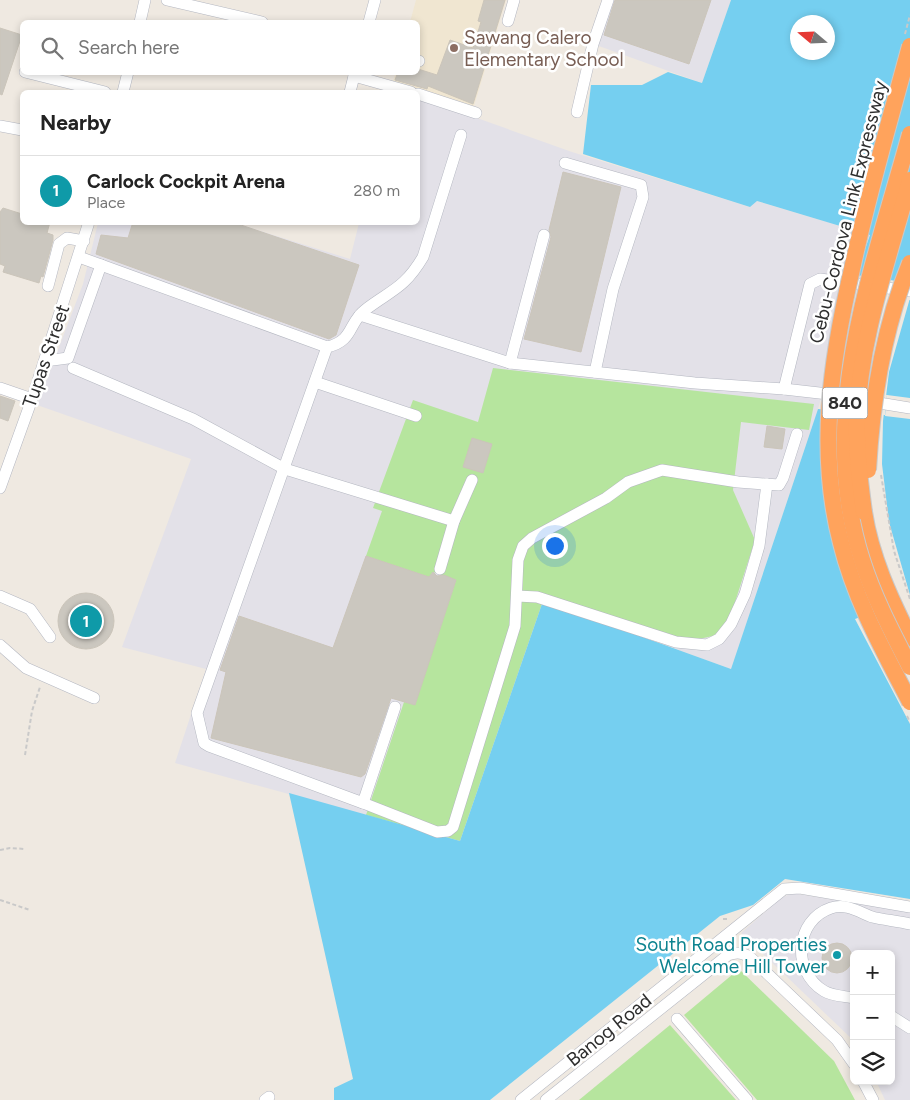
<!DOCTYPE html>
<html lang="en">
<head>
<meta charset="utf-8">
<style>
  body { margin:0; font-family:Figtree,sans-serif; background:#f2f2f2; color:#222 }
  .controls { position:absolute; right:15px; bottom:15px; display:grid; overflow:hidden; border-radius:8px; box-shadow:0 2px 8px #0003 }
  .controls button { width:45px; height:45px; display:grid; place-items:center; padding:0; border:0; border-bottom:1px solid #e0e0e0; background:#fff; color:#222; font:25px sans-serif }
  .compass { position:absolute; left:790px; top:15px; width:45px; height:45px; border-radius:50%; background:#fff; box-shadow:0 2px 8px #0003; rotate:289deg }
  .you { position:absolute; left:554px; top:545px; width:18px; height:18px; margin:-12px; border:4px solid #fff; border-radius:50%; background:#1a73e8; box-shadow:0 0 0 8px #1a73e833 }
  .badge { display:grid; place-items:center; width:32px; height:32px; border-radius:50%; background:#db2777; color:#fff; font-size:16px; font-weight:700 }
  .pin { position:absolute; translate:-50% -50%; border:2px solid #fff; box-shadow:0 1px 5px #0006 }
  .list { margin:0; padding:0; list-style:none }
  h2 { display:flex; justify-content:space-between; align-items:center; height:65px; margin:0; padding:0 20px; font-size:21px }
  h2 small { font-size:16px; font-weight:400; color:#767676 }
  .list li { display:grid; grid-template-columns:32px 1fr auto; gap:15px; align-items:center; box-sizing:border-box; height:70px; padding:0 20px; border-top:1px solid #e0e0e0 }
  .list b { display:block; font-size:19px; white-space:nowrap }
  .list p { margin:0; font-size:16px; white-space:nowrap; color:#767676 }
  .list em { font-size:16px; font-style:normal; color:#767676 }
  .icon { flex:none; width:28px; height:28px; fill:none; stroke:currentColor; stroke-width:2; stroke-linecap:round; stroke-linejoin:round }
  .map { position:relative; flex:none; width:910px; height:1100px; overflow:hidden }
  .search { position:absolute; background:#fff; box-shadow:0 2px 8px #0003; left:20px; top:20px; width:400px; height:55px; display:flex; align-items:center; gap:12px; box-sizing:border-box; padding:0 18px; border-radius:8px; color:#767676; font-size:19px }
  .panel { position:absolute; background:#fff; box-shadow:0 2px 8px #0003; left:20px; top:90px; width:400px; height:135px; border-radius:8px }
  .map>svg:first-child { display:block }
  .industrial { fill:#e3e1e8 }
  .education { fill:#f0e6d1 }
  .green { fill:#b6e59e }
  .water { fill:#75cff0; fill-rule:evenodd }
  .pier { fill:#efe9e1 }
  .building { fill:#cbc7bf; stroke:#cbc5ba }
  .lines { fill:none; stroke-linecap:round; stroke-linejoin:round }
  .minor-casing { stroke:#b4b7c1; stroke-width:12 }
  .highway-casing { stroke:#c9c9c9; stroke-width:18 }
  .path { stroke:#c9c9c9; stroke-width:2; stroke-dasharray:4 2.5; stroke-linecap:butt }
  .minor { stroke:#fff; stroke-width:11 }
  .highway { stroke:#ffa35c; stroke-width:16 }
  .highway-bridge-casing { stroke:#c9c9c9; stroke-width:18; stroke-linecap:butt }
  .path-bridge { stroke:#c9c9c9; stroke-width:2; stroke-dasharray:4 2.5; stroke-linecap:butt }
  .highway-bridge { stroke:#ffa35c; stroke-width:16 }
  .education-dot { fill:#8d6e63; stroke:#fff; stroke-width:2 }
  .culture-dot { fill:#0f9aa8; stroke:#fff; stroke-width:2 }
  .labels { text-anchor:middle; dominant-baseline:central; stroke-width:5; stroke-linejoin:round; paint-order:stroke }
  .shield { fill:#fff; stroke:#6d6d6d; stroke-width:1 }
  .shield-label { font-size:18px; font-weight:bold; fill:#2e2e2e }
  .education-label { font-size:19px; fill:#785e54; stroke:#fff; text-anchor:start }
  .street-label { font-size:19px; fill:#2e2e2e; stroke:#fff }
  .culture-label { font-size:19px; fill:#0d838f; stroke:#fff; text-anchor:end }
</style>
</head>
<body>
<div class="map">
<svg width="910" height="1100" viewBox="0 0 910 1100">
  <rect width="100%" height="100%" fill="#efe9e1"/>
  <g class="industrial">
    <polygon points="611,0 731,0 702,83 596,45"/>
    <polygon points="418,97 572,152 750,207 756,201 871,235 856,275 818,409 731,669 543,601 460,841 175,763 206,669 122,647 191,459 37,405 83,284 98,223 235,223 350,259 359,223 418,222"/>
    <polygon points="792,893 910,912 910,1100 885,1100 876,1081 891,1081 891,954 854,954 854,1041 741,933 781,898"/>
  </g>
  <polygon class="education" points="416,0 506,0 473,109 393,81 396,73 418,72 418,22 410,22"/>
  <g class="green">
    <polygon points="493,368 814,404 809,430 741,422 733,490 755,540 728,624 713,636 694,640 662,637 543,601 460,841 366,815 404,702 415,704 456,580 433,572 429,577 366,556 382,511 373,508 413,400 478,422"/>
    <polygon points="739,969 834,1061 855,1100 757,1100 684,1015"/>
    <polygon points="670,1025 736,1100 579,1100"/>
  </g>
  <g class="water">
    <path d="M 731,0 L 910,0 L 910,283 L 856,275 L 870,235 L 757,201 L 750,207 L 583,154 L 591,85 L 642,85 L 668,72 L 702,83 ZM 798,22 L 828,22 L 828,52 L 798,52 Z"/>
    <polygon points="849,297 910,300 910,899 785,879 753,905 720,916 490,1100 334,1100 334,1088 353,1079 289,793 460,841 543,601 731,669 818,409 885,415 887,395 826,386"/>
  </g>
  <g class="pier">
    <polygon points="854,295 910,298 889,372 883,421 882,464 889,522 910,595 910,724 855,619 874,612 855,561 844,520 836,476 835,408 883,413 884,397 837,390"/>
    <polygon points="887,395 910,398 910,419 885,416"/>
  </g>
  <g class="building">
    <polygon points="484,0 505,0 473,104 428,86 427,89 395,80 398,72 418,72 418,69 437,75 450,40 473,48 481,22 478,21"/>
    <polygon points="615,0 711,0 689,64 604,35"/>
    <polygon points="0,28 22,35 2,95 0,94"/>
    <polygon points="563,172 621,187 581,352 524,339 551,237 549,230"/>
    <polygon points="3,208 22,214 22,222 50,222 47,233 53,235 53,240 43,277 41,276 39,283 3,272 5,266 0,264 0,212"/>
    <polygon points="133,222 232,222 359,265 336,335 329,339 96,254 101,235 128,238"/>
    <polygon points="0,396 15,401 8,421 0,418"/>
    <polygon points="767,426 785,429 782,449 764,447"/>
    <polygon points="472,438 492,444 483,473 463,467"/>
    <polygon points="366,556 429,577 433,572 437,576 444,575 456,580 415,705 391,698 365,774 361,777 211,738 226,672 220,670 239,616 333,648"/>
    <circle cx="86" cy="621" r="28"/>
    <circle cx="837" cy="958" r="15"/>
  </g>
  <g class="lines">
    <g class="minor-casing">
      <g id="minor">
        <polyline points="167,0 262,22"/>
        <polyline points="508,21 514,0"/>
        <polyline points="140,22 145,0"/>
        <polyline points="369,22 375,0"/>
        <polyline points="418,61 419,61"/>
        <polyline points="25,72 105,92"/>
        <polyline points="354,76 411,92"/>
        <polyline points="123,92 128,72"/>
        <polyline points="350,92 355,72"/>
        <polyline points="418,94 476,113"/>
        <polyline points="577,112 593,44 608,0"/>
        <polyline points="0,126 22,130"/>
        <polyline points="565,163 641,185 643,197 613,289 595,372"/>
        <path d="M 79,257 L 327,347 C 354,341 348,323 365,310 C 391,290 404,289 423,257 L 461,135"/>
        <polyline points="48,286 59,244 67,238 84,241"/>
        <polyline points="360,315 510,363 695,383 784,389 837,395"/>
        <polyline points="327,347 197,713 204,743 209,746 363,803 395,707"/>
        <polyline points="45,361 68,358 101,265"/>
        <polyline points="510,363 544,235"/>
        <polyline points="73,368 193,419 285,469 454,521"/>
        <polyline points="315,382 416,416"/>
        <polyline points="0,388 32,399"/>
        <polyline points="784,389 810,284 820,279 910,291"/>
        <polyline points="867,401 910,408"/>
        <polyline points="0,488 32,399 89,222"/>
        <polyline points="440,569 454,521 472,480"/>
        <polyline points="0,596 30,609 50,637"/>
        <polyline points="517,596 537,597 676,642 707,645 719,639 731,624 745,594 759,546 767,484"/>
        <polyline points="0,645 26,668 94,698"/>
        <polyline points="363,803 437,832 448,831 453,827 515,626 518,560 523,546 532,538 606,498 628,482 662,470 738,482 779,485 783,478 797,434"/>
        <path d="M 854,998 C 844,996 832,996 824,991 C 791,971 795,920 831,908 C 846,903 859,912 872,917 C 884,920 898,921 910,924"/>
        <polyline points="891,1016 910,1028"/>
        <polyline points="677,1019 747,1100"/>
        <polyline points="863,1081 873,1100"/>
        <polyline points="265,1100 269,1097"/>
        <polyline points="521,1100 784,889 800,888 910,907"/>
        <path d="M 546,1100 L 728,955 C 738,951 744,953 752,959 L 837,1040 L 854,1064"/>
      </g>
    </g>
    <g class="highway-casing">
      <path id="highway" d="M 864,512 C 871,557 890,598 910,638"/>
    </g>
    <g class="path">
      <polyline points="25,755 32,711 40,687"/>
      <polyline points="0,850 10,848 25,849"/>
      <polyline points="0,900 30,910"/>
      <polyline points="723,919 729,919"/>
    </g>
    <use href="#minor" class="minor"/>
    <use href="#highway" class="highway"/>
    <g class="highway-bridge-casing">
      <g id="highway-bridge">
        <path d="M 910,46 C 890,120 868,194 852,269 C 831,360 817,451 841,543 C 855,600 883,650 910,702"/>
        <path d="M 910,134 C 872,272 816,417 862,560 C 874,598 892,632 910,667"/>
        <path d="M 868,470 C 872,399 883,329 910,263"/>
        <path d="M 864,512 C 860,482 856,452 857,421 C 859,339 889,258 910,180"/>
      </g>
    </g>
    <g class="path-bridge">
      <polyline points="905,34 910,15"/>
      <polyline points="881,475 894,551 910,599"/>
      <polyline points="907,716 910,722"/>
    </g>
    <use href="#highway-bridge" class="highway-bridge"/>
  </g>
  <circle class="education-dot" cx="454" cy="48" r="5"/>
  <circle class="culture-dot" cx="837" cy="955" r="5"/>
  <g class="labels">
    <rect class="shield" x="822.5" y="387.5" width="45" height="31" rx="4"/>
    <g class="shield-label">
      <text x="845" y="403">840</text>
    </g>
    <g class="education-label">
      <text x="464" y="37">Sawang Calero<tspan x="464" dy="22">Elementary School</tspan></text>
    </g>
    <g class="street-label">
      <text transform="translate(848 212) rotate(-76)">Cebu-Cordova Link Expressway</text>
      <text transform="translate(46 356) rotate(-71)">Tupas Street</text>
      <text transform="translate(609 1030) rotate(-39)">Banog Road</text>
    </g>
    <g class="culture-label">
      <text x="827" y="944">South Road Properties<tspan x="827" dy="22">Welcome Hill Tower</tspan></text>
    </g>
  </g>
</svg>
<div class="controls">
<button>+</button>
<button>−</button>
<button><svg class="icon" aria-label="layers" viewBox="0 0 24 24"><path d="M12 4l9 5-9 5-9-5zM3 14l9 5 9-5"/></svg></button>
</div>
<svg class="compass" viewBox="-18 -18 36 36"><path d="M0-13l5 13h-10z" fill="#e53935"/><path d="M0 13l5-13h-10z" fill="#767676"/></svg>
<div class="you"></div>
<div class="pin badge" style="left:86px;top:621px;background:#0f9aa8">1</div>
<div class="search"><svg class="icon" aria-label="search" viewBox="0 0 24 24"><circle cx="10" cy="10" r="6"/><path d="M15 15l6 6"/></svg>Search here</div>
<section class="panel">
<h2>Nearby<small></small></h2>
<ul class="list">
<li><span class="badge" style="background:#0f9aa8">1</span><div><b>Carlock Cockpit Arena</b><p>Place</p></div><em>280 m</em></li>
</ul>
</section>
</div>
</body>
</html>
